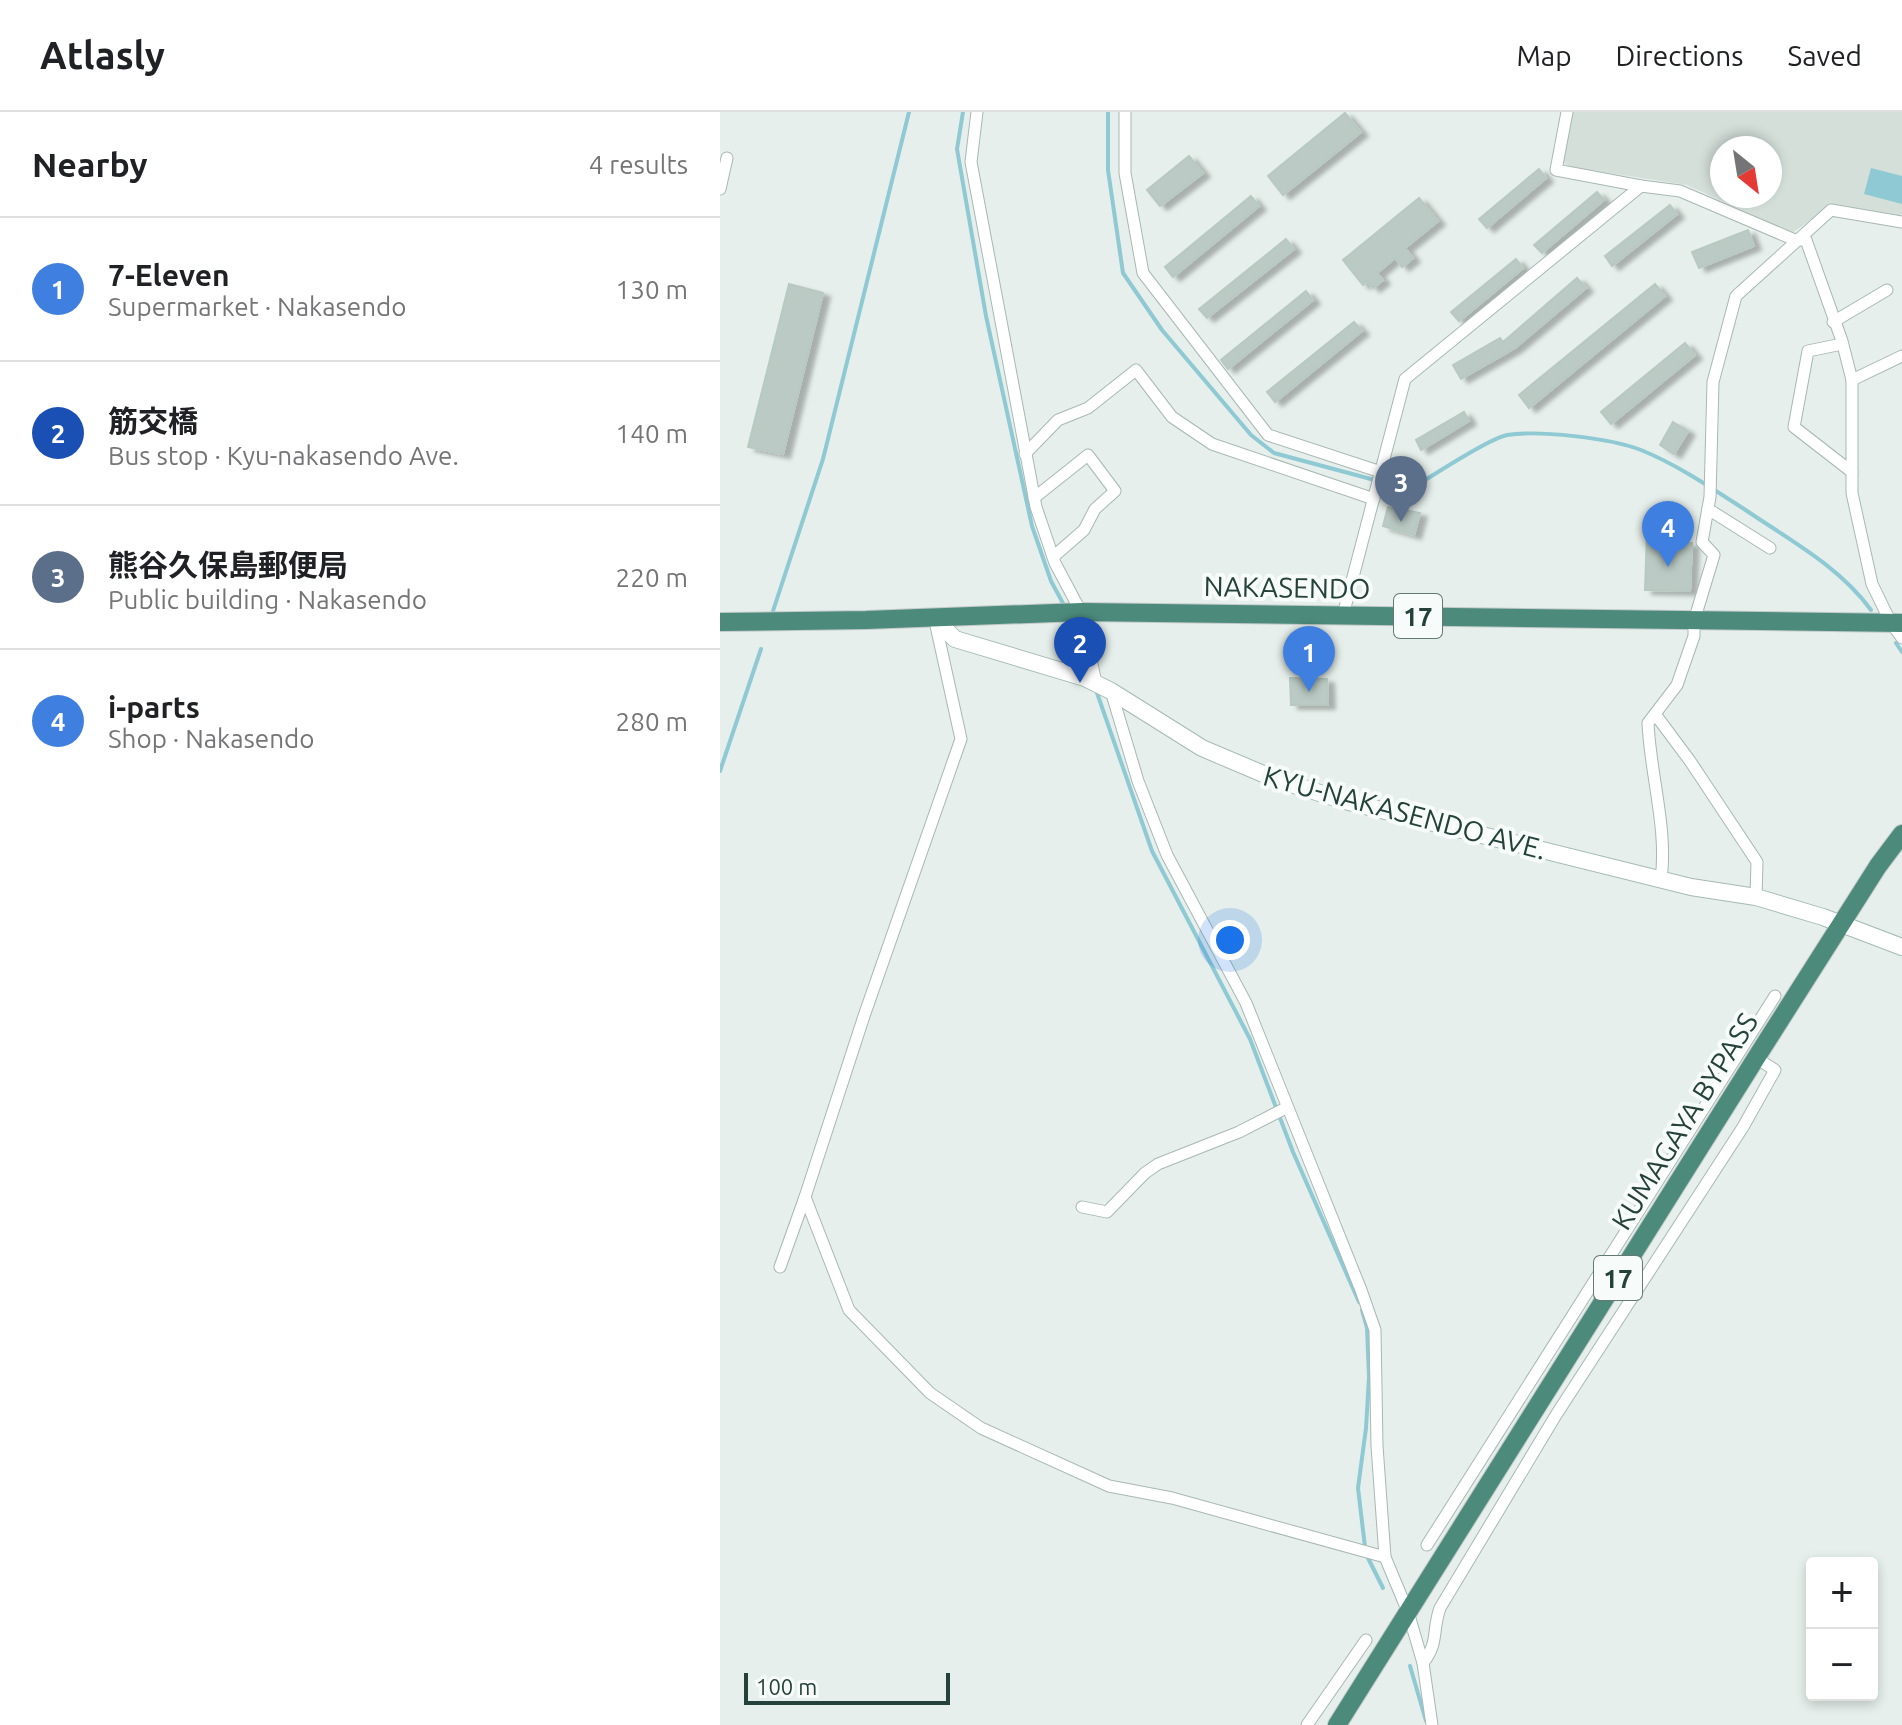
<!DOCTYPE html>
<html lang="en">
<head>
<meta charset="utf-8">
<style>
  body { margin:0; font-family:Ubuntu,"Noto Sans JP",sans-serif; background:#f2f2f2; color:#202124 }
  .controls { position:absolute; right:24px; bottom:24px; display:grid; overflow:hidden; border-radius:8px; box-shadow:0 4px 12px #0003 }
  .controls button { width:72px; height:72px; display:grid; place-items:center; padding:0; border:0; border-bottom:2px solid #e0e0e0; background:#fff; color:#202124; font:40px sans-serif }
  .compass { position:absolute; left:990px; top:24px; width:72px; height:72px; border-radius:50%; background:#fff; box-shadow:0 4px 12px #0003; rotate:150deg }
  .scale { position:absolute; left:24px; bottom:20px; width:206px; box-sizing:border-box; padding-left:8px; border:4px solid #24423a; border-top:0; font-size:22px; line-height:28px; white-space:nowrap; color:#24423a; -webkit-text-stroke:6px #f7fbf9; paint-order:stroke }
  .you { position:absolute; left:510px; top:828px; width:28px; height:28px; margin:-20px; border:6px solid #fff; border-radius:50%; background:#1a73e8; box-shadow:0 0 0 12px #1a73e833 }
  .badge { display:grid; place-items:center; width:52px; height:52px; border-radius:50%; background:#7f4e3f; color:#fff; font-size:26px; font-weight:700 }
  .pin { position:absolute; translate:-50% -66px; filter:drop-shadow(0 2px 4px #0008) }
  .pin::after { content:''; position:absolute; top:42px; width:28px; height:24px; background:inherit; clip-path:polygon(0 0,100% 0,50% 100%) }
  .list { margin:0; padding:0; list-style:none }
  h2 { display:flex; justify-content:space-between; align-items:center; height:104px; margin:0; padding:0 32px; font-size:34px }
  h2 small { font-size:26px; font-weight:400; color:#757577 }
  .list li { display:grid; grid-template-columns:52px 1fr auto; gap:24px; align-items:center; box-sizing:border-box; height:144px; padding:0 32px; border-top:2px solid #e0e0e0 }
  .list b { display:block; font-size:30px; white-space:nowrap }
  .list p { margin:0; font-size:26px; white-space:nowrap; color:#757577 }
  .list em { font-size:26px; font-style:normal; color:#757577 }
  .map { position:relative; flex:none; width:1182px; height:1613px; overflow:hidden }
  header { display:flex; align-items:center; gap:48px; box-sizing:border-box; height:112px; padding:0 40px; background:#fff; border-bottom:2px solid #e0e0e0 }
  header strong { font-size:38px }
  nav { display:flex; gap:44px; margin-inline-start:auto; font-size:28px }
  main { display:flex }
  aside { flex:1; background:#fff }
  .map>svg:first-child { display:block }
  .built { fill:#d4dfda; fill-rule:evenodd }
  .water { fill:#8ec9d4 }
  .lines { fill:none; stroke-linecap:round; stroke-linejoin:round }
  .stream { stroke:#8ec9d4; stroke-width:4 }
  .building { fill:#bbcac4; stroke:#b8c9c2; stroke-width:2; filter:url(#shadow) }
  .minor-casing { stroke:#a8b8b2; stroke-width:13 }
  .secondary-casing { stroke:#a4bbb3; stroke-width:18 }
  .trunk-casing { stroke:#c2cac8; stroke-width:20 }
  .minor { stroke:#fff; stroke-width:11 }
  .secondary { stroke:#fff; stroke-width:16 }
  .trunk { stroke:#4c8a7c; stroke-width:18 }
  .labels { text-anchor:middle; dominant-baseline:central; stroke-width:8; stroke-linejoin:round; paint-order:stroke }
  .shield { fill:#f7fbf9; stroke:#637a73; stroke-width:2 }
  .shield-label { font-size:26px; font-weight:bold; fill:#24423a }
  .street-label { font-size:28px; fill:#24423a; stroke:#f7fbf9 }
</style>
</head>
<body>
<header>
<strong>Atlasly</strong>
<nav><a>Map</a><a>Directions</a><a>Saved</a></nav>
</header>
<main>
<aside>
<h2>Nearby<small>4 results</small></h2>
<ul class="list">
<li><span class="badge" style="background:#3f7fe0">1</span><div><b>7-Eleven</b><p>Supermarket · Nakasendo</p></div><em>130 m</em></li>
<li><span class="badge" style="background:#1a4fb4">2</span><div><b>筋交橋</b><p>Bus stop · Kyu-nakasendo Ave.</p></div><em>140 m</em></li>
<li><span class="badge" style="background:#5c6f8a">3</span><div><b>熊谷久保島郵便局</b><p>Public building · Nakasendo</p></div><em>220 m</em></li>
<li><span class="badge" style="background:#3f7fe0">4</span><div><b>i-parts</b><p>Shop · Nakasendo</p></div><em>280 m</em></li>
</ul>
</aside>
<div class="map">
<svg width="1182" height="1613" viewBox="0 0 1182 1613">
  <defs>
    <filter id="shadow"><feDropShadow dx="7" dy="4" stdDeviation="2" flood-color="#0004"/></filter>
  </defs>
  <rect width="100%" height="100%" fill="#e6efeb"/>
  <path class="built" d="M 852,0 L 1182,0 L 1182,105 L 1113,92 L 1072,121 L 967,73 L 850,55 L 842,49 ZM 1002,36 L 1050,36 L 1050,84 L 1002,84 Z"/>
  <polygon class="water" points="1151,56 1182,64 1182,92 1144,82"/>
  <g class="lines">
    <g class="stream">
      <polyline points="243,0 237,37 266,204 312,414 331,469 345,495"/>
      <path d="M 388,0 L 388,58 L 403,161 L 442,218 L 531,323 L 554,341 L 677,374 L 688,374 L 702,370 C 720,359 770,326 787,323 C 819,318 890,326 921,338 C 958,353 993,377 1027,399 C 1070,428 1120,455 1151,498"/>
      <polyline points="53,499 103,347 189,0"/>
      <polyline points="350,507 364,539"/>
      <polyline points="1176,531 1182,540"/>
      <polyline points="376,578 432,739 530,927 573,1040 639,1190"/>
      <polyline points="0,659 41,537"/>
      <polyline points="642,1198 647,1216 649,1265 646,1316 638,1376 645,1435"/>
      <polyline points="647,1444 663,1476"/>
      <polyline points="690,1554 706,1609"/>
    </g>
  </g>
  <g class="building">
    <polygon points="625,1 641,20 563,83 548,64"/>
    <polygon points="469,44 483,61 440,94 427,78"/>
    <polygon points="819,57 826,66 767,116 759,107"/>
    <polygon points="877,80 884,88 822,141 814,133"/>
    <polygon points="531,84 539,94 453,165 445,155"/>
    <polygon points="699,86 718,109 685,136 693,146 682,155 675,146 657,161 663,168 653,176 647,169 643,173 623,148"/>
    <polygon points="950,93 957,102 892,154 885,144"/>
    <polygon points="1028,118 1034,134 979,156 972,140"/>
    <polygon points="566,127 574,137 487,206 479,197"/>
    <polygon points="796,147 803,156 739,209 731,200"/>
    <polygon points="857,166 866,176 795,236 741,267 733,253 780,226 783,230"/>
    <polygon points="69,172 103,181 63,342 28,335"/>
    <polygon points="935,172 945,184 809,296 799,283"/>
    <polygon points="586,179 593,188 508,257 501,248"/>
    <polygon points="634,210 642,219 555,290 547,280"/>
    <polygon points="965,231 975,243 891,312 881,300"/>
    <polygon points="744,300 749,309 701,338 696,328"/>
    <polygon points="953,310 968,319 954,342 940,333"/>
    <polygon points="668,395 700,401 694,423 663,414"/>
    <polygon points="927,420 946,420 946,431 972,431 970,479 925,478"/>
    <polygon points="570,566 607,567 608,593 571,593"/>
  </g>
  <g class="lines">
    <g class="minor-casing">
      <g id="minor">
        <polyline points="257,0 251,50 316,395 335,451 361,500 376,571"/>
        <polyline points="405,0 405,61 423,161 548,323 661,360"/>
        <polyline points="921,74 960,79 1075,128 1086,128 1122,229 1132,268 1132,381 1152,472 1171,511 1182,526"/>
        <polyline points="0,77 7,46"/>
        <polyline points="1113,210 1167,178"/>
        <polyline points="1122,232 1088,239 1074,315 1132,360"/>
        <polyline points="1132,268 1182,244"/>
        <polyline points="305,342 338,308 368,296 416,258 452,305 492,332 654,387"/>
        <polyline points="314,386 368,343 395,379 375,397 364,418 333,445"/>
        <polyline points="988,397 1050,436"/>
        <polyline points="623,503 685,267 921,74 836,58 847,0"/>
        <polyline points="391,579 418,669 447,743 526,891 641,1178 655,1218 657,1334 665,1445 688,1500 703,1551 712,1613"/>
        <polyline points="935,602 970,649 1037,750 1036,785"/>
        <path d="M 941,767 C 948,718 930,661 928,611 L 957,573 L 974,524 L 974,509 L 994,443 L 982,430 L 990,385 L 993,270 L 1016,184 L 1111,98 L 1182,110"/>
        <polyline points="85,1085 129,1198 210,1281 261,1316 389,1374 452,1386 665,1445"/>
        <polyline points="362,1095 387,1100 425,1061 438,1052 519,1020 566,996"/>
        <polyline points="60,1155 85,1085 144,904 241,627 215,509"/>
        <polyline points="707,1433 1055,884"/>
        <path d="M 703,1551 C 719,1531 712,1518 720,1496 L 836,1303 L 1023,1015 L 1055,958 L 1036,946"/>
        <polyline points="587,1613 646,1528"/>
      </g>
    </g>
    <g class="secondary-casing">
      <polyline id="secondary" points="214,506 235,527 365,566 391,579 482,636 555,667 625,689 971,775 1036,785 1103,805 1182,835"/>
    </g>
    <g class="trunk-casing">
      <g id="trunk">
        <polyline points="0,510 146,508 361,500 1182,511"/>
        <polyline points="617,1613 1036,946 1158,754 1182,722"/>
      </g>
    </g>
    <use href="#minor" class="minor"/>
    <use href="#secondary" class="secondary"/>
    <use href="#trunk" class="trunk"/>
  </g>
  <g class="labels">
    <g class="shield">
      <rect x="674" y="482" width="48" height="44" rx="6"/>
      <rect x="874" y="1144" width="48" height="44" rx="6"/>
    </g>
    <g class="shield-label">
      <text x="698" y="504">17</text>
      <text x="898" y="1166">17</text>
    </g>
    <g class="street-label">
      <text transform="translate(567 475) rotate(1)">NAKASENDO</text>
      <text transform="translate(685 700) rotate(15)">KYU-NAKASENDO AVE.</text>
      <text transform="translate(964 1009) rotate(-58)">KUMAGAYA BYPASS</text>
    </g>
  </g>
</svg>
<div class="controls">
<button>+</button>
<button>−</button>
</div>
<svg class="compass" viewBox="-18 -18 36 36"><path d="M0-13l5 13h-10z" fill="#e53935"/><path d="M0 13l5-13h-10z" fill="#757577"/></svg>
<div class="scale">100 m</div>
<div class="you"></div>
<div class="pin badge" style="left:589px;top:580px;background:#3f7fe0">1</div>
<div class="pin badge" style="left:360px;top:571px;background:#1a4fb4">2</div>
<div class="pin badge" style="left:681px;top:410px;background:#5c6f8a">3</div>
<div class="pin badge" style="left:948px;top:455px;background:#3f7fe0">4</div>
</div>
</main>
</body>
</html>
